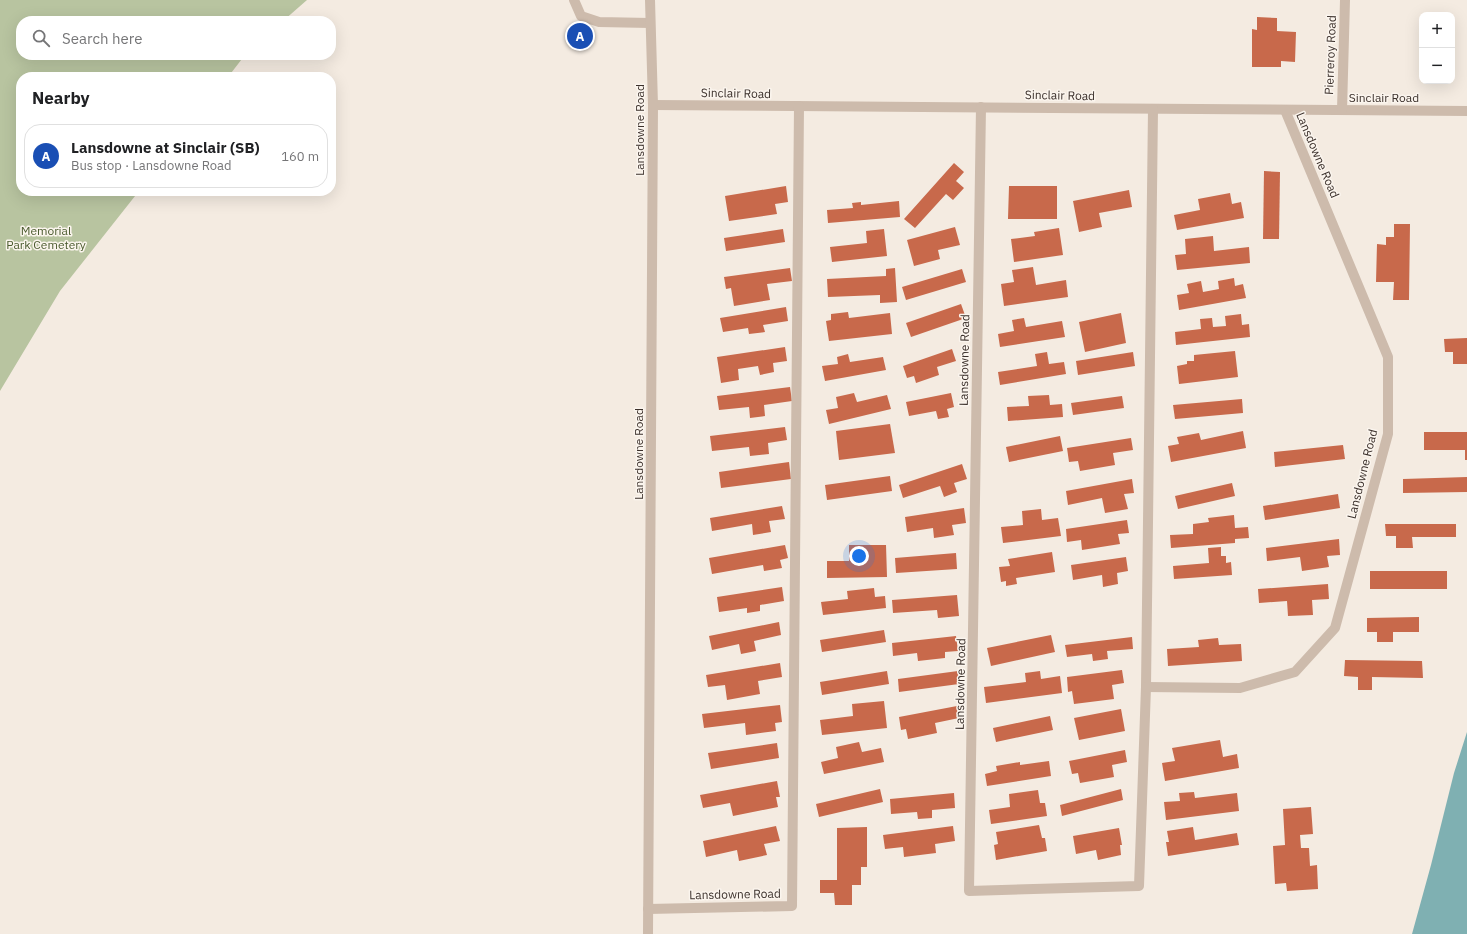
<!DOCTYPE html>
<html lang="en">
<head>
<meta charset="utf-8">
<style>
  body { margin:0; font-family:"IBM Plex Sans",sans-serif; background:#f2f2f2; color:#202124 }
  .controls { position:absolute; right:12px; top:12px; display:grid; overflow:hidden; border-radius:8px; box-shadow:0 4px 16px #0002 }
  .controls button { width:36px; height:36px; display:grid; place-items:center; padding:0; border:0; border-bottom:1px solid #e0e0e0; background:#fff; color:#202124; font:20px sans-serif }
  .you { position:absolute; left:859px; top:556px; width:14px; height:14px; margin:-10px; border:3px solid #fff; border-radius:50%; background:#1a73e8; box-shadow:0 0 0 6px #1a73e833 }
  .badge { display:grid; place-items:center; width:26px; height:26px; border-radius:50%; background:#d93025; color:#fff; font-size:13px; font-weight:700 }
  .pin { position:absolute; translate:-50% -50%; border:2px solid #fff; box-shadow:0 1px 4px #0006 }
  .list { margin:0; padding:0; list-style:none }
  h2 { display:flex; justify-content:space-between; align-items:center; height:52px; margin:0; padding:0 16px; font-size:17px }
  h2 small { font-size:13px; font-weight:400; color:#757577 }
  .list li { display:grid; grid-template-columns:26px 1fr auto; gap:12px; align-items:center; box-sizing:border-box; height:64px; margin:0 8px 8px; padding:0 8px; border:1px solid #e0e0e0; border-radius:16px }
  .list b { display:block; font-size:15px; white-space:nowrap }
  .list p { margin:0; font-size:13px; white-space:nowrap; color:#757577 }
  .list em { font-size:13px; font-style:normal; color:#757577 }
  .icon { flex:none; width:22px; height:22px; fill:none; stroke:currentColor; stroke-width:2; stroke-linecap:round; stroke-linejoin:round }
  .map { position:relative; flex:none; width:1467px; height:934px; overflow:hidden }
  .search { position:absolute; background:#fff; box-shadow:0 4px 16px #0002; left:16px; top:16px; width:320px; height:44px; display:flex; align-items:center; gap:10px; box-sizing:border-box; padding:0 14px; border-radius:16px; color:#757577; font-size:15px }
  .panel { position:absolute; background:#fff; box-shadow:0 4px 16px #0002; left:16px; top:72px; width:320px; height:124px; border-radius:16px }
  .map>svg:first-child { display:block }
  .green { fill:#b8c4a0 }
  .water { fill:#7fb0b2 }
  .building { fill:#c8694b }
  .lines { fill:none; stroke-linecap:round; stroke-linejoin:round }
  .minor { stroke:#cdbbac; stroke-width:10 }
  .labels { text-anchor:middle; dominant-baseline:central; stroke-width:3; stroke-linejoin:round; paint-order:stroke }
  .street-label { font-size:12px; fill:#3b302b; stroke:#fbf5ee }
  .park-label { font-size:12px; fill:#4a5a2e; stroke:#fbf5ee }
</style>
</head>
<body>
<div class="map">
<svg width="1467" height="934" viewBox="0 0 1467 934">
  <rect width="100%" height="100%" fill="#f4ebe1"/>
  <polygon class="green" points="0,0 307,0 283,21 21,21 21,55 245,55 228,77 21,77 21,191 139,191 60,291 0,391"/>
  <polygon class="water" points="1467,732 1467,934 1412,934 1431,865 1454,773"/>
  <g class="building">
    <polygon points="1257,17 1277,18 1277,31 1296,32 1295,62 1281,61 1281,67 1252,67 1252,29 1257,30"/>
    <polygon points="954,163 964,172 956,181 964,188 953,200 946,194 915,228 904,219"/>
    <polygon points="1264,171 1280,172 1279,239 1263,239"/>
    <polygon points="786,186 788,202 775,204 777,214 729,221 725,196"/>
    <polygon points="1009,186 1057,186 1057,219 1008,219"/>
    <polygon points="1129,190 1132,207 1099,213 1102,227 1079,232 1073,201"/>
    <polygon points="1230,193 1232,204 1241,202 1244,218 1177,230 1174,215 1200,210 1198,199"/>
    <polygon points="899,201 900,217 828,223 827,210 853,208 852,203 861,202 861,205"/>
    <polygon points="1394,224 1410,224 1409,300 1393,300 1394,282 1376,282 1377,244 1386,245 1386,237 1394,237"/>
    <polygon points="955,227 960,245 938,250 940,259 914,266 907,240"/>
    <polygon points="1059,228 1063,255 1014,262 1011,239 1035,236 1034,232"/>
    <polygon points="783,229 785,242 726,251 724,238"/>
    <polygon points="884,229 887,256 832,262 830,247 867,243 866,231"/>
    <polygon points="1213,236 1214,251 1249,247 1250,263 1177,270 1175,255 1186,254 1185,239"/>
    <polygon points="1033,267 1036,285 1066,280 1068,297 1004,306 1001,284 1014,282 1012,270"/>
    <polygon points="790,268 792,281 767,284 770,300 734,306 731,288 726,289 724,277"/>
    <polygon points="895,268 897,302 880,303 880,295 828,297 827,279 886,276 886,269"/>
    <polygon points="962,269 966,282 906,300 902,287"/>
    <polygon points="1234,278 1235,286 1243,284 1246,298 1179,310 1177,295 1189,293 1187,284 1201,281 1203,292 1219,289 1218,281"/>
    <polygon points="961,304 966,318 911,337 906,323"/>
    <polygon points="786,307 788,321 763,325 765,332 749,334 748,328 723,332 720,318"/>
    <polygon points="848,312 849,318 890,313 892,334 829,341 826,321 831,320 831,314"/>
    <polygon points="1121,313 1126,343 1085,352 1079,322"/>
    <polygon points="1241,314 1242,325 1249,324 1250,337 1176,345 1175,332 1201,329 1200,319 1212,318 1213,327 1226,326 1225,316"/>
    <polygon points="1024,318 1026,327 1062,321 1065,337 1000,347 998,334 1014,331 1012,320"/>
    <polygon points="1467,338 1467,364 1453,364 1453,352 1445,352 1444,339"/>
    <polygon points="785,347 787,361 773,363 774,372 760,375 758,366 738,369 739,380 721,383 717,357"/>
    <polygon points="952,349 956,361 937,367 939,375 916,383 914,376 907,378 903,366"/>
    <polygon points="1235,351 1238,377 1179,384 1177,366 1187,364 1187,361 1194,361 1194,355"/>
    <polygon points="1047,352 1049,364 1064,362 1066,374 1000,385 998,372 1037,366 1035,354"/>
    <polygon points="1133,352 1135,366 1078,375 1076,361"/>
    <polygon points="848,354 850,362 883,357 886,370 825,381 822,366 838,364 837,357"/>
    <polygon points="790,387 792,401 764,405 765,416 750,418 749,407 719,410 717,396"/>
    <polygon points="854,393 857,402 887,395 891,409 829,424 826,410 838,408 836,397"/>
    <polygon points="951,393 954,407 947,409 949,417 938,419 936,411 909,416 906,402"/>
    <polygon points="1049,395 1050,405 1062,404 1063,417 1008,421 1007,407 1029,406 1028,396"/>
    <polygon points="1122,396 1124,408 1073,415 1071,403"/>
    <polygon points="1242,399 1243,413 1175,419 1173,405"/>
    <polygon points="890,424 895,453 839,460 836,431"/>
    <polygon points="785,427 787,440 768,443 769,454 750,456 749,447 712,451 710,436"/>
    <polygon points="1243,431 1246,448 1171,462 1168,446 1179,444 1177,437 1199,433 1201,440"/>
    <polygon points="1424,432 1467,432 1467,460 1465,460 1465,450 1424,450"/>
    <polygon points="1060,436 1063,451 1009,462 1006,447"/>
    <polygon points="1131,438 1133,450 1113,453 1115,465 1080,471 1078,461 1069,462 1067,448"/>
    <polygon points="1343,445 1345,459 1275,467 1274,452"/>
    <polygon points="789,462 791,479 721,488 719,472"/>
    <polygon points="962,464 967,479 954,483 957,492 944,497 940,486 903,498 899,485"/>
    <polygon points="890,476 892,491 827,500 825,485"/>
    <polygon points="1467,477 1467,492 1403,493 1403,479"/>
    <polygon points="1132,479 1134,493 1124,494 1128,509 1105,513 1102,498 1068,505 1066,491"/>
    <polygon points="1232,483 1235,496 1178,509 1175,496"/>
    <polygon points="1338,494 1340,508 1265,520 1263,506"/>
    <polygon points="782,506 785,519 769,521 771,532 753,535 752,524 712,531 710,518"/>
    <polygon points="964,508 966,523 952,525 954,535 934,538 933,528 907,532 905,517"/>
    <polygon points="1041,509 1042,520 1058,518 1061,536 1003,543 1001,527 1023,525 1022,511"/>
    <polygon points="1234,515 1235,528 1248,527 1249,538 1235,539 1235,543 1171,548 1170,535 1193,534 1193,524 1209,522 1208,518"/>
    <polygon points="1127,520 1129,533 1118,534 1120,544 1082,550 1081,540 1067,542 1066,529"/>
    <polygon points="1385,524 1456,524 1456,537 1412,537 1413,548 1396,548 1396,536 1386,536"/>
    <polygon points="1339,539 1340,555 1327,556 1329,567 1302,571 1300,557 1267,561 1266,548"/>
    <polygon points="785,545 788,558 780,560 782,568 764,571 763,565 712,574 709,558"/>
    <polygon points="849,545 886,545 887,577 827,578 827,561 849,561"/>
    <polygon points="1221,547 1221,556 1226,556 1226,563 1231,562 1232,575 1174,579 1173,566 1209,563 1208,548"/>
    <polygon points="1052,552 1055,572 1016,578 1017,584 1006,586 1006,581 1001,582 999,567 1010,566 1008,559"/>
    <polygon points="956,553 957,569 896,573 895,558"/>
    <polygon points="1126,557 1128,571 1117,573 1118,584 1103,587 1102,575 1073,580 1071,565"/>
    <rect x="1370" y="571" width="77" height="18"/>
    <polygon points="1328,584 1329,599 1312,600 1313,615 1288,616 1287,601 1259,603 1258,589"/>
    <polygon points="782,587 784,601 760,605 760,611 747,613 747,608 719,612 717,597"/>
    <polygon points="874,588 875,597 885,596 886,608 823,615 821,602 848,599 847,591"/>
    <polygon points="957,595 959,616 938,618 937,610 893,613 892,600"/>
    <polygon points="1419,617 1419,632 1393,632 1393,642 1377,642 1377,632 1367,632 1367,618"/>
    <polygon points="779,622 781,635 754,641 756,651 741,654 739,644 712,650 709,636"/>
    <polygon points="884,630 886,642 822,652 820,640"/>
    <polygon points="1051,635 1055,652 991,666 987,648"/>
    <polygon points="956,636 958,651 945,652 945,658 918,661 917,653 893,656 892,643"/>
    <polygon points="1132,637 1133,649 1107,651 1108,659 1093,661 1092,654 1067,657 1065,645"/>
    <polygon points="1218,638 1219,645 1241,644 1242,661 1168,666 1167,649 1199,647 1198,640"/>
    <polygon points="1345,660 1422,661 1423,678 1372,677 1372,690 1358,690 1358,677 1344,676"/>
    <polygon points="780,663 782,677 758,681 760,694 727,700 725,685 708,687 706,675"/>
    <polygon points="1122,670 1124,683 1112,685 1114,699 1074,704 1072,691 1068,692 1067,677"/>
    <polygon points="887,671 889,684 822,695 820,682"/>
    <polygon points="958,671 959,684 899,692 898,679"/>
    <polygon points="1040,671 1041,679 1060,676 1062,693 986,703 984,687 1026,682 1025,673"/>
    <polygon points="884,701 887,728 822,735 820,720 853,716 852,704"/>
    <polygon points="780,705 782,722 775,723 776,731 746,735 745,723 704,728 702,714"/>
    <polygon points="957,706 959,718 935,723 937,733 908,739 906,729 901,730 899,717"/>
    <polygon points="1121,709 1125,731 1079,740 1074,718"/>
    <polygon points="1050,716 1053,730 996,742 993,728"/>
    <polygon points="1220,740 1223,757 1237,754 1239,768 1165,781 1162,763 1175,761 1172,748"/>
    <polygon points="859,742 862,752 881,748 884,762 824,774 821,762 838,758 836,747"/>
    <polygon points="777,743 779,758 711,769 708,753"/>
    <polygon points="1125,750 1127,762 1112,765 1114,777 1080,783 1078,773 1072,774 1069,761"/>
    <polygon points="1049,761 1051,776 987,786 985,774 997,771 996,766 1020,762 1020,765"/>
    <polygon points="777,781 780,797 776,797 778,807 733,816 730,803 703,808 700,795"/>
    <polygon points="880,789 883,802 819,817 816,804"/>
    <polygon points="1121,789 1123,800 1062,816 1060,805"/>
    <polygon points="1038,790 1040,803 1045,803 1047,816 991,824 989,810 1010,807 1009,794"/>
    <polygon points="1194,792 1195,798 1237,793 1239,811 1166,820 1164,802 1180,801 1179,793"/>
    <polygon points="954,793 955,808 932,810 932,818 918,819 917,812 891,814 890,799"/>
    <polygon points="1311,807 1313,834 1300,835 1301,848 1309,848 1310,866 1317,865 1318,889 1287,891 1286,883 1275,884 1273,846 1285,845 1283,809"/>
    <polygon points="1039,825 1042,838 1045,838 1047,851 996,860 994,845 998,844 996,832"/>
    <polygon points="776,826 780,841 764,844 767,855 739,861 737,850 706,857 703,841"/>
    <polygon points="953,826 955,841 935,844 936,853 904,857 903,847 885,849 883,835"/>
    <polygon points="867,827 867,867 861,867 861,885 852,885 852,905 835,905 834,893 820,893 820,880 837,880 837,828"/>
    <polygon points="1193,827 1195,840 1237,833 1239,845 1168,856 1166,842 1169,842 1167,831"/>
    <polygon points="1119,828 1122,845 1120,845 1121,855 1098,860 1096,850 1076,854 1073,836"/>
  </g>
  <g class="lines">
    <g class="minor">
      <polyline points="574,0 581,16 599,22 650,23"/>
      <polyline points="653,105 1467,111"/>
      <polyline points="981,107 969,891 1139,886 1146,687 1153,109"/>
      <polyline points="1342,110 1345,0"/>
      <polyline points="1146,687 1240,688 1295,672 1335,628 1388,434 1388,357 1285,110"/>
      <polyline points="648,909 792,906 799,106"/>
      <polyline points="648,934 653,105 650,0"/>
    </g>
  </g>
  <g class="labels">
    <g class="street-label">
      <text transform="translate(1330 55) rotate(-88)">Pierreroy Road</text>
      <text transform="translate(736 93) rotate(1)">Sinclair Road</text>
      <text transform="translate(1060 95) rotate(1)">Sinclair Road</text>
      <text x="1384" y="97">Sinclair Road</text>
      <text transform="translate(639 130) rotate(-90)">Lansdowne Road</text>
      <text transform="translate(1318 155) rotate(67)">Lansdowne Road</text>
      <text transform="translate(964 360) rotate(-89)">Lansdowne Road</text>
      <text transform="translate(638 454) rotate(-90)">Lansdowne Road</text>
      <text transform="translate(1362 474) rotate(-76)">Lansdowne Road</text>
      <text transform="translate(960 684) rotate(-89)">Lansdowne Road</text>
      <text transform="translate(735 894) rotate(-1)">Lansdowne Road</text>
    </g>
    <g class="park-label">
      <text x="46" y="230">Memorial<tspan x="46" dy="14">Park Cemetery</tspan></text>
    </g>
  </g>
</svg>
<div class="controls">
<button>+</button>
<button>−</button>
</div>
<div class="you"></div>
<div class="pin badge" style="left:580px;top:36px;background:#1a4fb4">A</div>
<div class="search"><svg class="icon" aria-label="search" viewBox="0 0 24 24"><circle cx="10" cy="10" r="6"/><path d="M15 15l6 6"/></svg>Search here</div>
<section class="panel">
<h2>Nearby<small></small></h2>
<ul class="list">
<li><span class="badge" style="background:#1a4fb4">A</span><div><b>Lansdowne at Sinclair (SB)</b><p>Bus stop · Lansdowne Road</p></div><em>160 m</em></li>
</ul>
</section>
</div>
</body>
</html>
